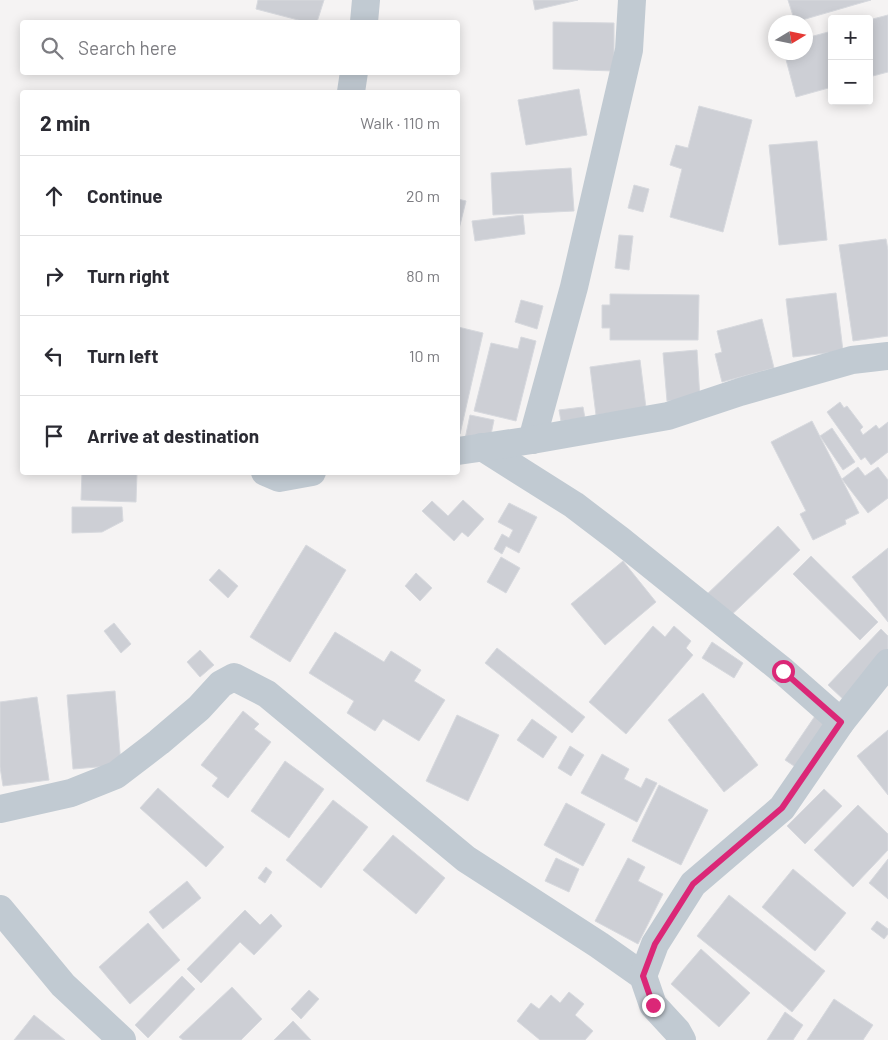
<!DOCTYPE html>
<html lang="en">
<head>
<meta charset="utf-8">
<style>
  body { margin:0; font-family:Barlow,sans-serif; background:#f2f2f3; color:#2b2b33 }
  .controls { position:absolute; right:15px; top:15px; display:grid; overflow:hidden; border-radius:5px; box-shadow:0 2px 12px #0003 }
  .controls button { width:45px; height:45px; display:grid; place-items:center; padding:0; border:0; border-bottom:1px solid #e1e1e2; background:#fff; color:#2b2b33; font:25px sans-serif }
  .compass { position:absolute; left:768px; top:15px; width:45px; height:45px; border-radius:50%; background:#fff; box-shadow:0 2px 12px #0003; rotate:80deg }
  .stop { position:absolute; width:15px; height:15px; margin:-11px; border:4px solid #db2777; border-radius:50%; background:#fff }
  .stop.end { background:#db2777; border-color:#fff; box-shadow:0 1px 5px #0008 }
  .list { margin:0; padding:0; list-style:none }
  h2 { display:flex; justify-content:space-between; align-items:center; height:65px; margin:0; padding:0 20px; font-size:21px }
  h2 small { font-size:16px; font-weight:400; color:#7c7c81 }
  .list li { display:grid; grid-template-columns:32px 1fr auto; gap:15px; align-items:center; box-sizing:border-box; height:80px; padding:0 20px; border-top:1px solid #e1e1e2 }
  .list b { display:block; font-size:19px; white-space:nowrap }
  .list em { font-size:16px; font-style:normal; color:#7c7c81 }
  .icon { flex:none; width:28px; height:28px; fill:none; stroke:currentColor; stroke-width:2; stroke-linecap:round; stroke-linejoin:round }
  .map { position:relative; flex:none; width:888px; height:1040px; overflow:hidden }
  .search { position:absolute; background:#fff; box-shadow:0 2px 12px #0003; left:20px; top:20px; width:440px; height:55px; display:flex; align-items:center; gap:12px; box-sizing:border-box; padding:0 18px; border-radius:5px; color:#7c7c81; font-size:19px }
  .panel { position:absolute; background:#fff; box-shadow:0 2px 12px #0003; left:20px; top:90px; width:440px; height:385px; border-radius:5px }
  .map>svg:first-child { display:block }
  .building { fill:#cdcfd5; stroke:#d7d9de }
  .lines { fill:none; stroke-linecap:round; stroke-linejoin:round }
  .minor { stroke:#c1cad2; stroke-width:28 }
  .route { stroke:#db2777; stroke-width:6 }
</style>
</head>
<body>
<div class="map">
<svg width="888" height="1040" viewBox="0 0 888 1040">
  <rect width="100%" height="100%" fill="#f5f3f3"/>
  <g class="building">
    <polygon points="258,0 324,0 317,22 306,22 256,9"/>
    <polygon points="533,0 578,0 535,10"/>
    <polygon points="788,0 871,0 795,22"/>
    <polygon points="888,15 888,72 869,77 869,20"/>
    <polygon points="553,22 614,23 614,71 553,69"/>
    <polygon points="832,31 832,87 796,97 784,52 806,52 806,38"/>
    <polygon points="579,89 587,135 526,145 518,100"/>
    <polygon points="699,106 752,120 723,232 670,217 682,169 670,165 676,145 688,148"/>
    <polygon points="817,141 827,240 779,245 769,145"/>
    <polygon points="571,168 574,211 493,215 491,173"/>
    <polygon points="634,185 649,189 643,212 628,208"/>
    <polygon points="458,199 466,201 458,233"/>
    <polygon points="523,215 525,234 475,241 472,221"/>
    <polygon points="619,235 633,236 629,270 615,268"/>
    <polygon points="886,239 888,250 888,336 853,341 839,245"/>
    <polygon points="836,293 843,351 793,357 786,299"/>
    <polygon points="610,294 699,295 698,340 610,340 610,328 602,328 602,305 610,305"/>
    <polygon points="521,300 543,306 537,329 515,322"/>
    <polygon points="762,319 774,368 722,382 715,354 722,352 717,331"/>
    <polygon points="458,327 483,333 460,434 458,434"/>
    <polygon points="521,337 536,341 516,421 474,411 491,343 518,349"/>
    <polygon points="697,350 700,399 667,401 663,353"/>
    <polygon points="640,360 646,408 596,415 590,367"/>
    <polygon points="840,402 844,408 847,406 863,427 860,430 863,435 876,425 879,429 888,422 888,452 871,465 865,457 861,460 827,412"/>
    <polygon points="583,407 585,418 561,421 559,410"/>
    <polygon points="470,415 494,420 489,444 465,439"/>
    <polygon points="812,421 859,513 845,520 846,524 813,540 800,514 806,511 771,442"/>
    <polygon points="832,428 855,462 843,470 820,436"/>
    <polygon points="858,467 865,476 878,467 888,480 888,498 868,513 842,479"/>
    <polygon points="82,472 137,472 136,502 81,500"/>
    <polygon points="463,500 484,519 468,537 462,532 454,541 422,511 432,501 448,516"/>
    <polygon points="509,503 537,517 519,553 506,546 502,554 494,549 502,534 509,538 513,530 498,522"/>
    <polygon points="72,507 122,507 123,521 102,532 72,533"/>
    <polygon points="778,526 800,550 725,621 703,598"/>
    <polygon points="306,545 346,570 290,662 250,637"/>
    <polygon points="888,548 888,622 852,577"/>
    <polygon points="811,556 878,622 860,640 793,574"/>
    <polygon points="501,557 520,568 506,593 487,582"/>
    <polygon points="623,561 656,602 605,645 571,604"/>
    <polygon points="219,569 238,586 228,598 209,580"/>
    <polygon points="416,573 432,588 420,601 405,586"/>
    <polygon points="114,623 131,644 121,653 104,631"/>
    <polygon points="653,626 665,637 674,626 691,641 686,648 693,655 626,734 589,702"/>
    <polygon points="881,629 888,636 888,657 845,701 828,685"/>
    <polygon points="335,632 384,662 391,651 421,670 414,681 445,700 419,741 383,719 375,731 347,713 354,701 309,673"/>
    <polygon points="712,642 743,663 734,678 702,658"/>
    <polygon points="497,648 585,717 572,733 485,663"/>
    <polygon points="200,650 214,665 200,677 187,662"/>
    <polygon points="115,691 121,765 73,769 67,695"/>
    <polygon points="703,693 758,765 724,792 668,720"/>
    <polygon points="37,697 49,780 3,786 0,767 0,702"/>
    <polygon points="243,711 259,724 254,729 271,742 228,798 212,786 218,778 201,765"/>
    <polygon points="457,715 499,735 468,801 426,781"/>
    <polygon points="815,716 830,726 800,770 785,760"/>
    <polygon points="532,719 557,737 543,758 517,740"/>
    <polygon points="888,730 888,795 857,756"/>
    <polygon points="570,746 584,755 571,776 558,768"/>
    <polygon points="602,754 629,769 624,779 641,788 646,778 657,783 637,822 581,793"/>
    <polygon points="285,761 324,789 289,838 251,811"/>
    <polygon points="659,785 708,810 681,865 632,841"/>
    <polygon points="158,788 224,847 206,867 140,808"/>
    <polygon points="824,789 842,806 805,844 787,826"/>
    <polygon points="333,800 368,827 321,888 286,860"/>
    <polygon points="566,803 605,824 583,866 544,845"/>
    <polygon points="858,805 888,834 888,850 853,887 814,850"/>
    <polygon points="393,835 445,878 416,914 363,870"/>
    <polygon points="556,858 579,869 569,892 545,881"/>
    <polygon points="628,858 645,867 638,881 663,894 638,944 595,921"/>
    <polygon points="888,859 888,899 869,883"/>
    <polygon points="266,867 272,872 265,883 258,878"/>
    <polygon points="793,869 846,913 815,951 762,907"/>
    <polygon points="187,881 201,898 163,929 149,912"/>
    <polygon points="729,895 825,971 792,1012 697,936"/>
    <polygon points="245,910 260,925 271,914 282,926 254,955 240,942 201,983 187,969"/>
    <polygon points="877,921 888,929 888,934 884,939 871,929"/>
    <polygon points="148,923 180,960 130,1004 99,967"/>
    <polygon points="701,949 750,993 719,1027 671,984"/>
    <polygon points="182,976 195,989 148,1038 135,1025"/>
    <polygon points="232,987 262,1019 241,1040 183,1040 179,1037"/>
    <polygon points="309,990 319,999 301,1019 291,1009"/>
    <polygon points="569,992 584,1004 575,1015 593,1031 585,1040 540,1040 517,1021 531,1003 539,1009 551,995 560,1003"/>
    <polygon points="834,999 873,1025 863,1040 807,1040"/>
    <polygon points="785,1012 803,1025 793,1040 767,1040"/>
    <polygon points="34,1015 65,1040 14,1040"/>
    <polygon points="293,1021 311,1040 274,1040"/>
  </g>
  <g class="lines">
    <g class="minor">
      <polyline points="364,22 366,0"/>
      <polyline points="351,92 354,72"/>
      <polyline points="532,440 574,287 629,50 632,0"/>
      <polyline points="482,447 574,505 620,540 783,671 841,722"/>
      <polyline points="458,451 532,440 668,416 740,392 852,360 888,356"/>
      <polyline points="265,472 279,478 312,472"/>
      <polyline points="0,809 71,793 116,775 159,742 199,708 221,684 234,677 267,694 466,859 599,945 643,976 653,1005 677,1031 682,1040"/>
      <polyline points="0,909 63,985 122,1040"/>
      <polyline points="643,976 655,944 693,884 782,808 841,722 888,663"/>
    </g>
  </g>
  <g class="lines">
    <polyline class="route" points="653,1005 643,976 655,944 693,884 782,808 841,722 783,671"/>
  </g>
</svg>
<div class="controls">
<button>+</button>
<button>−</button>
</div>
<svg class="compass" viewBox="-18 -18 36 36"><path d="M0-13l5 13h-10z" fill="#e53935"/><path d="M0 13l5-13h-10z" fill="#7c7c81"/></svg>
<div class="stop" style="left:783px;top:671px"></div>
<div class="stop end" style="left:653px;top:1005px"></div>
<div class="search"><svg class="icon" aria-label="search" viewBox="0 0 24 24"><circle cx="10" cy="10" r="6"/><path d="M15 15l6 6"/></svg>Search here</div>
<section class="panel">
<h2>2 min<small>Walk · 110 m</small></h2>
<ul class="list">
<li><svg class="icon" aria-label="ahead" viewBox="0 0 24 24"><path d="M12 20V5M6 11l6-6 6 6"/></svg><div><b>Continue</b></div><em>20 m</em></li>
<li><svg class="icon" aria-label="right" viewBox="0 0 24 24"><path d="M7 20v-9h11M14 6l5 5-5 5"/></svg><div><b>Turn right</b></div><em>80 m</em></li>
<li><svg class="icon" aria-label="left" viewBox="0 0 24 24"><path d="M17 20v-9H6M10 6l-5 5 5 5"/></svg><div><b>Turn left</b></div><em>10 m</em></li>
<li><svg class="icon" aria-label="arrive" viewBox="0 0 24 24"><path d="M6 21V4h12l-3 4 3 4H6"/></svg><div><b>Arrive at destination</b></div></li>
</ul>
</section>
</div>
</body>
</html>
